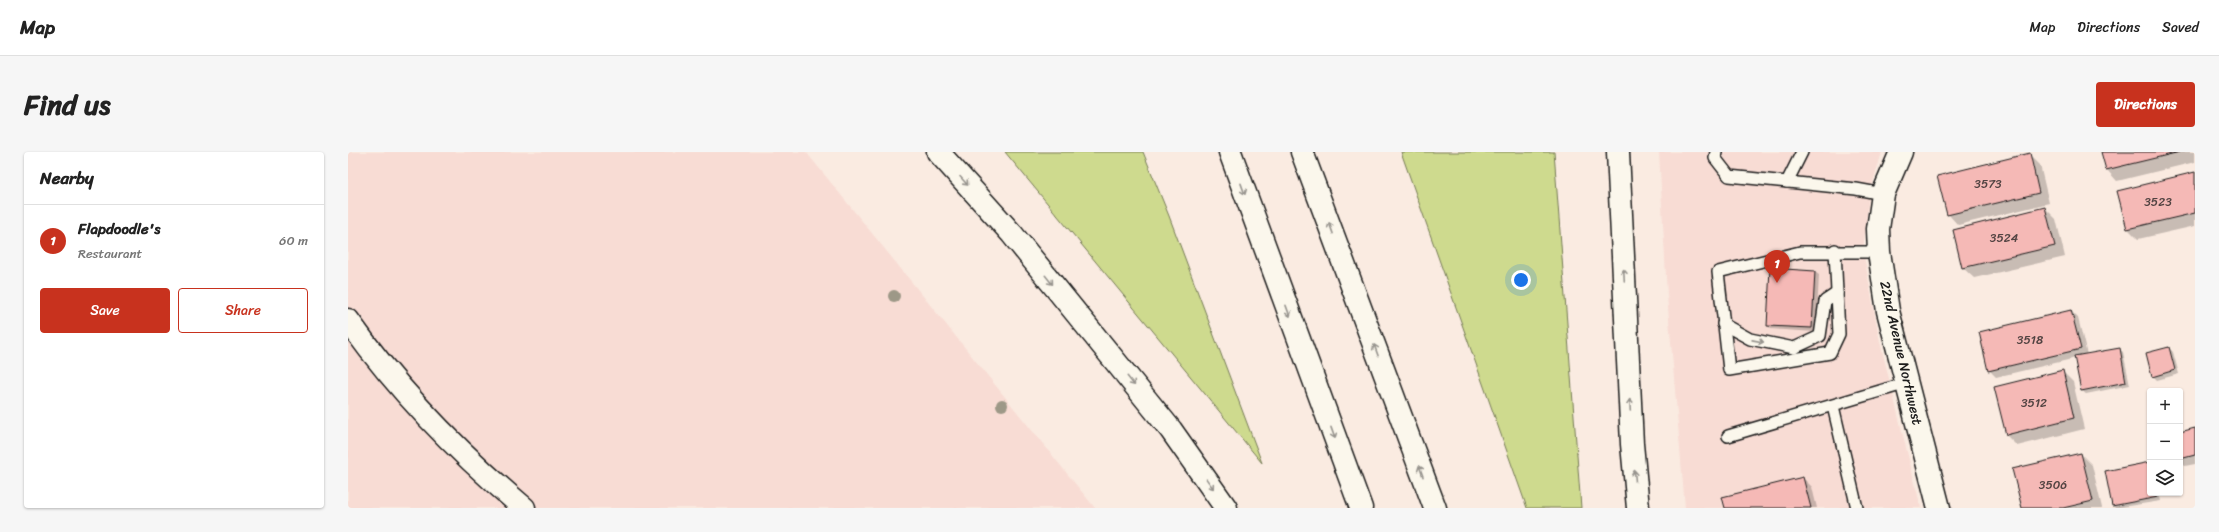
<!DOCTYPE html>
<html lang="en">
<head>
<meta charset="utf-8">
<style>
  body { margin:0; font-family:Sriracha,sans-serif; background:#f6f6f6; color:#222 }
  .controls { position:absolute; right:12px; bottom:12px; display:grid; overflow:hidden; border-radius:4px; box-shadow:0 1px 3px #0004 }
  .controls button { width:36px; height:36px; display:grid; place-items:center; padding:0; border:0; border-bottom:1px solid #e0e0e0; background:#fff; color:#222; font:20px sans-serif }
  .you { position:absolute; left:1173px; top:128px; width:14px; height:14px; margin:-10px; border:3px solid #fff; border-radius:50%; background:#1a73e8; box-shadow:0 0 0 6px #1a73e833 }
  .badge { display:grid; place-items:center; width:26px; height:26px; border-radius:50%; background:#c8321e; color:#fff; font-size:13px; font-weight:700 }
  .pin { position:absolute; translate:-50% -33px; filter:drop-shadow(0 1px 2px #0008) }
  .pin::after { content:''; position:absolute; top:21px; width:14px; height:12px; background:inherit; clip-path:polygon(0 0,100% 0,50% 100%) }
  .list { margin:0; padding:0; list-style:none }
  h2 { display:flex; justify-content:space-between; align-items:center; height:52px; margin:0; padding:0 16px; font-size:17px }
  h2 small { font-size:13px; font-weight:400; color:#767676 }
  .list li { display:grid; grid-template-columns:26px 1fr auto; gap:12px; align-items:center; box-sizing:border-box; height:72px; padding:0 16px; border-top:1px solid #e0e0e0 }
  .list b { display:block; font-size:15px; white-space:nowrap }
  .list p { margin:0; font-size:13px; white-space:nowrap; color:#767676 }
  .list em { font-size:13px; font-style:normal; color:#767676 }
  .actions { display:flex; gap:8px; padding:12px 16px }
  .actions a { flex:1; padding:9px 0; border:1px solid #c8321e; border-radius:4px; text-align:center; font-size:14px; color:#c8321e }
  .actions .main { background:#c8321e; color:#fff }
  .icon { flex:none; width:22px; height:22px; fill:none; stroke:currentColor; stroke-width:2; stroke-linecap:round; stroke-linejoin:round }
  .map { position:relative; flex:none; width:1847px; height:356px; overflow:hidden; border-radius:4px }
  header { display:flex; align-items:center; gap:24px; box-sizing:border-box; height:56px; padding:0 20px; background:#fff; border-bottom:1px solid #e0e0e0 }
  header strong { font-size:19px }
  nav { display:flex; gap:22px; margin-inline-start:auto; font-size:14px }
  .intro { display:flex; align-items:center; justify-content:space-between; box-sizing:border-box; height:96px; padding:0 24px }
  h1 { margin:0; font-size:28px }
  .button { padding:10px 18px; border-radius:4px; background:#c8321e; color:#fff; font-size:14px; font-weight:700 }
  main { display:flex; gap:24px; padding:0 24px }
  aside { flex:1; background:#fff; border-radius:4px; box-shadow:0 1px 3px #0004 }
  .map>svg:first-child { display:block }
  .built { fill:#f8dcd4 }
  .green { fill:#ceda8e; stroke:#757b55 }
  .shadow { fill:#0003 }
  .building { fill:#f5b9b6; stroke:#1c1c1c }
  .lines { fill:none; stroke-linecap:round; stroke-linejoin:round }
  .lane-casing { stroke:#1c1c1c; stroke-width:14 }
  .secondary-casing { stroke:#1c1c1c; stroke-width:25 }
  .highway-casing { stroke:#1c1c1c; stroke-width:25 }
  .lane { stroke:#fbf7ec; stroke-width:11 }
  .secondary { stroke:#fbf7ec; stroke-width:22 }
  .highway { stroke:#fbf7ec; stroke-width:22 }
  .tree { fill:#9d9887 }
  .oneway { stroke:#97948e }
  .labels { text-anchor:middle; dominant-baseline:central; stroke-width:4; stroke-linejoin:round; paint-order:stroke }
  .number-label { font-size:12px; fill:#524342 }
  .street-label { font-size:14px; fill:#1c1c1c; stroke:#fbf7ec }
</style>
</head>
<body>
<header>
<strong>Map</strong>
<nav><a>Map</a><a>Directions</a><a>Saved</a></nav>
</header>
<div class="intro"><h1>Find us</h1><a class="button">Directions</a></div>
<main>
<aside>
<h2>Nearby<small></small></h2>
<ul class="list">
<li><span class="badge">1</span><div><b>Flapdoodle's</b><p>Restaurant</p></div><em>60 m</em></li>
</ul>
<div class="actions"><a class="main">Save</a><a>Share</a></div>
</aside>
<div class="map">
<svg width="1847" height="356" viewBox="0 0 1847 356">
  <rect width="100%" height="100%" fill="#faebe1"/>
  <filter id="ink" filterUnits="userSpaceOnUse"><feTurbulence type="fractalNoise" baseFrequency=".025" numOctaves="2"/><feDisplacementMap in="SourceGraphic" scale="8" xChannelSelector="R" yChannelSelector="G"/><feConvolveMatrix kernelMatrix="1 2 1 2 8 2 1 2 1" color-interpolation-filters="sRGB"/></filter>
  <g filter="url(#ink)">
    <g class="built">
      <polygon points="0,0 458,0 747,356 0,356"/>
      <polygon points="1311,0 1534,0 1521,44 1515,99 1532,190 1573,356 1337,356 1319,143"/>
    </g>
    <g class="green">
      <polygon points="657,0 795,0 821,64 914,311"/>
      <polygon points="1053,0 1206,0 1233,356 1179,356"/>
    </g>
    <g class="shadow">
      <polygon points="1754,0 1847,0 1847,10 1769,29 1759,18"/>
      <polygon points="1682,3 1692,13 1701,51 1610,73 1600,62"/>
      <polygon points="1847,21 1847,74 1790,87 1780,77"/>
      <polygon points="1697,56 1708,67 1717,105 1626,126 1615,116"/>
      <polygon points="1423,117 1467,120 1471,123 1468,180 1423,177 1420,174"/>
      <polygon points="1723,159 1730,166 1739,203 1771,197 1775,200 1782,233 1738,242 1734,239 1728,206 1648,225 1641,218"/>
      <polygon points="1821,196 1825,200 1831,222 1809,228 1805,224"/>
      <polygon points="1714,219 1725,230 1736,277 1669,294 1658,283"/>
      <polygon points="1847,277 1847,312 1837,314 1832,309 1832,281"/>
      <polygon points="1733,302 1744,313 1754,356 1675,356"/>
      <polygon points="1802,311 1802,341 1811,341 1813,349 1767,356 1765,354"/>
      <polygon points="1455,326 1464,335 1469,356 1378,356"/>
    </g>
    <g class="building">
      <polygon points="1753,0 1832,0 1758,18"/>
      <polygon points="1682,1 1691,41 1599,63 1589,24"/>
      <polygon points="1847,20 1847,61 1779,77 1769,39"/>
      <polygon points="1697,55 1707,94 1614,116 1605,78"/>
      <polygon points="1422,116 1467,119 1464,176 1419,174"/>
      <polygon points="1723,158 1733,197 1640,219 1631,180"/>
      <polygon points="1821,195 1827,218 1804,225 1798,201"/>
      <polygon points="1772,196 1778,230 1733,239 1726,204"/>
      <polygon points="1715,218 1726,266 1658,283 1646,235"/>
      <polygon points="1847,276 1847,303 1832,307 1832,280"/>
      <polygon points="1733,301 1745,349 1715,356 1674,356 1664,317"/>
      <polygon points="1802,310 1802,341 1809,341 1810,345 1764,354 1757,319"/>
      <polygon points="1455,325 1463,356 1377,356 1374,345"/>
    </g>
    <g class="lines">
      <g class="lane-casing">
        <g id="lane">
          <polyline points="1368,0 1367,6 1381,24 1508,37 1535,42"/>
          <polyline points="1439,30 1454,0"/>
          <polyline points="1487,98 1491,182 1482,201 1381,218 1370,120 1452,100 1531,100"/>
          <polyline points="1375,172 1402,187 1446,196 1472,184 1477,149 1489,141"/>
          <polyline points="1485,254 1509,356"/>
          <polyline points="1380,284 1559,231"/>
        </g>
      </g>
      <g class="secondary-casing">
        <g id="secondary">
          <polyline points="1553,0 1535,42 1530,77 1531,100 1540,159 1591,356"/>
          <path d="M 0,168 C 50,239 110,300 176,356"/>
        </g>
      </g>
      <g class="highway-casing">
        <g id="highway">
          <polyline points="590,0 664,82 823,278 878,356"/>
          <polyline points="882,0 1013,356"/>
          <polyline points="954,0 1087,356"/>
          <polyline points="1270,0 1284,292 1290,356"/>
        </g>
      </g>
      <use href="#lane" class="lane"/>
      <use href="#secondary" class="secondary"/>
      <use href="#highway" class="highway"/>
    </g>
    <g class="tree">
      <circle cx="546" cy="144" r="6"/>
      <circle cx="654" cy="253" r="6"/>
    </g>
    <defs><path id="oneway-shaft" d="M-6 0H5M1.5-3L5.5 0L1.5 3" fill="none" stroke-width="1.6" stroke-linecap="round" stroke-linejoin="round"/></defs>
    <g class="oneway">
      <use href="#oneway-shaft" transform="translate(616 29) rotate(48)"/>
      <use href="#oneway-shaft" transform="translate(895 37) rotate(70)"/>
      <use href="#oneway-shaft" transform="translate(983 76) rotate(-110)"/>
      <use href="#oneway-shaft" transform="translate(1276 123) rotate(-93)"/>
      <use href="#oneway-shaft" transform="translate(701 128) rotate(51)"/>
      <use href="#oneway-shaft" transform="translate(940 159) rotate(70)"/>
      <use href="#oneway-shaft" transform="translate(1410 189) rotate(11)"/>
      <use href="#oneway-shaft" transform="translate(1028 198) rotate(-110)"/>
      <use href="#oneway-shaft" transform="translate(783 229) rotate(51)"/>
      <use href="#oneway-shaft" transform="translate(1282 253) rotate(-93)"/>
      <use href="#oneway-shaft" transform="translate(985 281) rotate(70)"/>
      <use href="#oneway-shaft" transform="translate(1073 319) rotate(-110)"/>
      <use href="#oneway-shaft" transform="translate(1287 324) rotate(-95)"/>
      <use href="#oneway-shaft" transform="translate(862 332) rotate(54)"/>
    </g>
  </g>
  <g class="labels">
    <g class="number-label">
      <text x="1640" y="32">3573</text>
      <text x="1810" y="50">3523</text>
      <text x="1656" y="86">3524</text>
      <text x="1682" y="188">3518</text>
      <text x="1686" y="251">3512</text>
      <text x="1705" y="333">3506</text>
    </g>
    <g class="street-label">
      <text transform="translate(1553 201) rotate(77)">22nd Avenue Northwest</text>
    </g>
  </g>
</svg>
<div class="controls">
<button>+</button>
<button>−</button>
<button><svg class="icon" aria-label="layers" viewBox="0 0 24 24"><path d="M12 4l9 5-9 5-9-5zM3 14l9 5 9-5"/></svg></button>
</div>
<div class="you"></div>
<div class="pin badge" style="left:1429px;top:131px">1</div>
</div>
</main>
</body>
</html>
